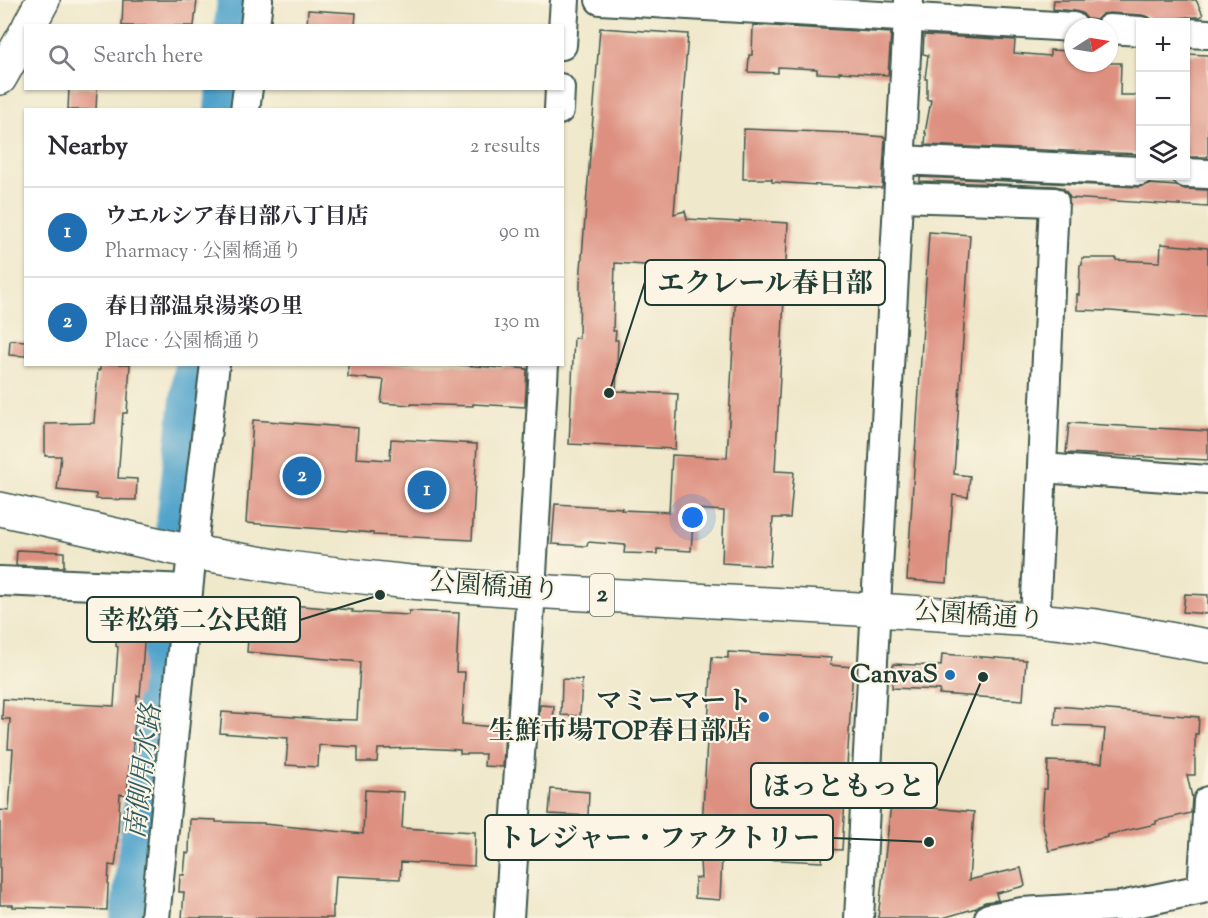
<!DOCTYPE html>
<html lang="en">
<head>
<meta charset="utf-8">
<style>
  body { margin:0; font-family:"Sorts Mill Goudy","Noto Serif JP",serif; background:#f2f2f3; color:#2b2b33 }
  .controls { position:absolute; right:18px; top:18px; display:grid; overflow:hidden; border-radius:0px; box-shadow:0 2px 4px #0004 }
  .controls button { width:54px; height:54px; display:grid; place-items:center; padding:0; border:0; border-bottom:2px solid #e1e1e2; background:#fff; color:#2b2b33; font:30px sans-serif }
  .compass { position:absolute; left:1064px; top:18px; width:54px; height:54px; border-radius:50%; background:#fff; box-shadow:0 2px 4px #0004; rotate:78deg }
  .you { position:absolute; left:693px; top:518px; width:21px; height:21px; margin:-15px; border:4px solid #fff; border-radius:50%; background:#1a73e8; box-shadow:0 0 0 9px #1a73e833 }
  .badge { display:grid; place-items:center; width:39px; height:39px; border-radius:50%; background:#1f6fb2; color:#fff; font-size:20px; font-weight:700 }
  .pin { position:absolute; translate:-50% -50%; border:3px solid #fff; box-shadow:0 2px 6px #0006 }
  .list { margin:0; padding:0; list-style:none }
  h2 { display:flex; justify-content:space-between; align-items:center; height:78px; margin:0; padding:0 24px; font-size:26px }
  h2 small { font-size:20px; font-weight:400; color:#7c7c81 }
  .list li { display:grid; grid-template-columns:39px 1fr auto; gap:18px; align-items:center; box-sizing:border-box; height:90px; padding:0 24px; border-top:2px solid #e1e1e2 }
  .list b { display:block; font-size:22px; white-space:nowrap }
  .list p { margin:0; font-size:20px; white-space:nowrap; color:#7c7c81 }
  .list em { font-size:20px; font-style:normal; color:#7c7c81 }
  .icon { flex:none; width:33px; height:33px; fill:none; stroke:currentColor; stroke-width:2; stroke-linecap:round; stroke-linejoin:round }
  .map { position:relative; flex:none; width:1208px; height:918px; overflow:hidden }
  .search { position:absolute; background:#fff; box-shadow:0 2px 4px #0004; left:24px; top:24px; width:540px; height:66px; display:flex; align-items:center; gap:15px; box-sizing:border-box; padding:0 21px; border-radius:0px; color:#7c7c81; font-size:22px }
  .panel { position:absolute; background:#fff; box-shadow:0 2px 4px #0004; left:24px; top:108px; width:540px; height:258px; border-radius:0px }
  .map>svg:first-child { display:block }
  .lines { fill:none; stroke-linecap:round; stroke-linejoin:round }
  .river { stroke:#50a3cb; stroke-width:36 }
  .building { fill:#dd9080 }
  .minor-casing { stroke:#3e574b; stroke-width:32 }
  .major-casing { stroke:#3e574b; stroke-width:36 }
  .highway-casing { stroke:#3e574b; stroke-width:36 }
  .minor { stroke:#fff; stroke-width:28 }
  .major { stroke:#fff; stroke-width:33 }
  .highway { stroke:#fff; stroke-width:33 }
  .poi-dot { fill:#1f6fb2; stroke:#fcf5e5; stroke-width:2 }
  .labels { text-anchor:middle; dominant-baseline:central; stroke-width:4.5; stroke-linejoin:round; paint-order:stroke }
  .shield { fill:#fcf5e5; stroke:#617469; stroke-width:1.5 }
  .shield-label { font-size:24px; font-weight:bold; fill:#1f3d34 }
  .street-label { font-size:26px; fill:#1f3d34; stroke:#fcf5e5 }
  .poi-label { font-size:26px; font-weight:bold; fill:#1f3d34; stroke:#fcf5e5; text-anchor:end }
  .water-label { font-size:27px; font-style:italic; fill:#2e5c61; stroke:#fcf5e5 }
  .leader { fill:none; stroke:#1f3d34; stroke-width:2 }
  .callout-dot { fill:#1f3d34; stroke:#fcf5e5; stroke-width:2 }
  .callout { fill:#fcf5e5; stroke:#1f3d34; stroke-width:2 }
  .callout-label { font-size:27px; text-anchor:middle; font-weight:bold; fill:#1f3d34 }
</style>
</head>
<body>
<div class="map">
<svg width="1208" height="918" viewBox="0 0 1208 918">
  <rect width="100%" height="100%" fill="#fcf5e5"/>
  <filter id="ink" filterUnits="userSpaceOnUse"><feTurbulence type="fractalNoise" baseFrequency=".0167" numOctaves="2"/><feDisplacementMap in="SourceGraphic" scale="12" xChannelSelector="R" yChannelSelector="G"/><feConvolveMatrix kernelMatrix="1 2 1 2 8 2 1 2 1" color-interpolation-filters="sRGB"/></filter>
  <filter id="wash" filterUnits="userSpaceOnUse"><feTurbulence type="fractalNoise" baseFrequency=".008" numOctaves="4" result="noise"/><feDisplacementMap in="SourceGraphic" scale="24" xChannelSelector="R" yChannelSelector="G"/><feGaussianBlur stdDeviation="1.35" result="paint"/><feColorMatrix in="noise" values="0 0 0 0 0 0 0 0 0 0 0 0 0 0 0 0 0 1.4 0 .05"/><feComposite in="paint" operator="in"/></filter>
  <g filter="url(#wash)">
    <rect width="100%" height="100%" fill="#efe8cb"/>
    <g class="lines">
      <g class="river">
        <polyline points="232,26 235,0"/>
        <polyline points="222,110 224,88"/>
        <polyline points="172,541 192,364"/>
        <polyline points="128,918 162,625"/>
      </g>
    </g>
    <g id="blocks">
      <g class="building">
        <polygon points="123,0 197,0 194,26 122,26"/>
        <polygon points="1054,0 1196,0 1203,15 1200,17 1187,17 1179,18 1174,22 1154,22 1149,17 1142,15 1110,13 1102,14 1096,20 1087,19 1082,13 1075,11 1053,9"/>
        <polygon points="308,10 356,13 355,26 307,26"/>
        <polygon points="753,25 891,33 888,75 839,72 839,74 817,73 817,69 778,67 778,73 748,72 749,55 752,55"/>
        <polygon points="600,28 688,34 674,214 685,211 687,219 740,222 740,220 788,223 775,471 794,472 790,518 773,518 770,566 722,563 724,511 694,509 691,551 657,549 657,554 624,553 625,545 588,542 587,546 552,544 555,504 622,508 621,510 669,512 672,455 727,458 736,290 674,286 675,267 615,263 613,331 616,331 615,340 618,340 616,391 678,394 675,449 569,444 574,338 579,338 580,282"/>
        <polygon points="924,35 1015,40 1014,53 1050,56 1050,50 1073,51 1073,63 1121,63 1120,95 1140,95 1140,154 925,145 926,133 925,133 931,100 927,100 927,79 925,79 928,55 923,54"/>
        <polygon points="1185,54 1208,55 1208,157 1185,157"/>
        <polygon points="69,88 97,88 96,110 68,110"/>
        <polygon points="744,129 849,133 849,134 885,137 882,188 818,185 772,182 772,179 743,179"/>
        <polygon points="920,177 1139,187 1149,184 1176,186 1185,189 1208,190 1208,207 1070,198 1068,194 1063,188 1055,186 920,181"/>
        <polygon points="929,232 970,235 954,474 970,476 968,497 953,495 947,583 907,580"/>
        <polygon points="1161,244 1208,248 1208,317 1174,316 1110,311 1077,310 1077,294 1079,295 1080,265 1082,265 1082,258 1116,258 1116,260 1160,262"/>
        <polygon points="10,340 26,341 26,356 9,355"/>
        <polygon points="100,364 130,364 127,413 123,413 118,478 137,479 136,500 96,499 96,494 57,490 61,456 45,456 45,424 94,423 98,370 100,370"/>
        <polygon points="348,364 447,364 503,368 503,366 527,369 525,407 473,404 473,406 411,404 411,405 381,403 384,380 348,377"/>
        <polygon points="253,420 358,428 356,458 390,460 391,439 477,444 472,540 373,535 373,533 246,523"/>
        <polygon points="1069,423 1208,431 1208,460 1066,453"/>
        <polygon points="17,550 64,552 64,567 16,565"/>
        <polygon points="1185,594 1208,595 1208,614 1183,612"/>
        <polygon points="251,602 353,610 352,612 409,615 409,611 459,613 456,672 465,672 462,724 505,728 503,767 484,766 485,754 460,754 460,750 420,748 378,749 377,762 358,762 358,747 319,745 318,767 286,765 288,738 220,733 222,712 321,719 357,720 360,662 247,652"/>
        <polygon points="120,603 147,604 140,696 137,695 132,758 130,758 127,795 120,794 117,851 115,866 109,865 107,910 13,907 13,905 0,905 0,810 9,811 13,749 8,749 10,719 2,719 3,699 32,701 32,702 114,706 118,647 116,646"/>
        <polygon points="728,652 831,658 830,665 853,667 842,850 823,849 822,862 722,857 720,900 695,898 695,878 701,878 700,860 712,657 728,658"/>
        <polygon points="942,654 1026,660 1023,700 939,694 940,690 892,688 893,664 941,666"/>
        <polygon points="562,679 582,680 580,716 561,715"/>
        <polygon points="540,705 554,706 553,725 539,724"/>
        <polygon points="1056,706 1199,717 1198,734 1195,734 1195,775 1187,775 1192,797 1191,813 1156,821 1156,824 1107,835 1108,837 1049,851 1042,821 1044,789 1047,789 1048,761 1102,763 1105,729 1093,728 1093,726 1055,725"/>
        <polygon points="551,789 589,792 588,816 549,814"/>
        <polygon points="365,790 404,792 402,828 475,832 474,866 401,862 400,879 336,876 334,906 333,906 333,918 182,918 184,892 179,892 180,875 184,875 186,853 189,854 190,819 216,820 216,822 264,823 264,824 363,834"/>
        <polygon points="891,804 974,812 969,880 1021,868 1025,886 996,893 998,900 985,902 979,905 976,908 943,918 878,918"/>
      </g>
    </g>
  </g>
  <g filter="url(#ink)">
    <use href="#blocks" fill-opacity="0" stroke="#3e574b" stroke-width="1.5"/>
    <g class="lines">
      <g class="minor-casing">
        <g id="minor">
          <polyline points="600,0 1073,27"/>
          <polyline points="255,26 258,0"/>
          <polyline points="1109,29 1140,31"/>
          <polyline points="1186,33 1208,34"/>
          <polyline points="562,45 565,0"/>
          <polyline points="245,110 248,88"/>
          <polyline points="559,110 560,88"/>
          <polyline points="900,160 1140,171"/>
          <polyline points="1186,173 1208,174"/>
          <polyline points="899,197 1054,202 1035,620"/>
          <polyline points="1042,468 1208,480"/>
          <polyline points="0,581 188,589"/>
          <polyline points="155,918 192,552 215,364"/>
          <polyline points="509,918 531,591 544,364"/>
          <polyline points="859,918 909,0"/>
          <polyline points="989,918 1022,912 1121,906 1202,889 1208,801"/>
        </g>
      </g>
      <g class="major-casing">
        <polyline id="major" points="0,509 192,552 288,568 354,576 410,582 531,591 876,610 1035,620 1096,626 1208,646"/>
      </g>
      <g class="highway-casing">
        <g id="highway">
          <polyline points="29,26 43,0"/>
          <polyline points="0,78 26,32"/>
        </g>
      </g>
      <use href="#minor" class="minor"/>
      <use href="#major" class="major"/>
      <use href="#highway" class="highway"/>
    </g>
  </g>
  <g class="poi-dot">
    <circle cx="950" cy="675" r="6"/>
    <circle cx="764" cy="717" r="6"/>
  </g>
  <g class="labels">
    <rect class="shield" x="590" y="574" width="24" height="42" rx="4.5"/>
    <g class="shield-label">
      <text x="602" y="595">2</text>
    </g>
    <g class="street-label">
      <text transform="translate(494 588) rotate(4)">公園橋通り</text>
      <text transform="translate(979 617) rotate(4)">公園橋通り</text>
    </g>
    <g class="poi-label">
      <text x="938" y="675">CanvaS</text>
      <text x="752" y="702">マミーマート<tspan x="752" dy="30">生鮮市場TOP春日部店</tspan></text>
    </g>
    <g class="water-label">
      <text transform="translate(145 772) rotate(-83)">南側用水路</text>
    </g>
  </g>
  <path class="leader" d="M609 393L645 282M380 595L300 620M983 677L937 786M929 842L833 838"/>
  <g class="callout-dot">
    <circle cx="609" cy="393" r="6"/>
    <circle cx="380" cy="595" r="6"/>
    <circle cx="983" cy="677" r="6"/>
    <circle cx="929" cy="842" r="6"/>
  </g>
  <g class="callout">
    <rect x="645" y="260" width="240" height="45" rx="6"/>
    <rect x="87" y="597" width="213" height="45" rx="6"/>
    <rect x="751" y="763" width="186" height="45" rx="6"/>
    <rect x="485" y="815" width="348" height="45" rx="6"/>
  </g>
  <g class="callout-label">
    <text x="765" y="292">エクレール春日部</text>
    <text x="193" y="629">幸松第二公民館</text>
    <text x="844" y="795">ほっともっと</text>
    <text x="659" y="847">トレジャー・ファクトリー</text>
  </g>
</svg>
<div class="controls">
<button>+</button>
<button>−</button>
<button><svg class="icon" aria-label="layers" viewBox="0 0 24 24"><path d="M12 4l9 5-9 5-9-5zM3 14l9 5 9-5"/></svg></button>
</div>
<svg class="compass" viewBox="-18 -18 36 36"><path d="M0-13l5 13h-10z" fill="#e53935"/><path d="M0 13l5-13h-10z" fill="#7c7c81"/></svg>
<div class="you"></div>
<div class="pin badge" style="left:427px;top:490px">1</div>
<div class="pin badge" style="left:302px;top:476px">2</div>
<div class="search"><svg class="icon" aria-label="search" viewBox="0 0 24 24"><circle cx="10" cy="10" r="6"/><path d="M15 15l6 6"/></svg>Search here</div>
<section class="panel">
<h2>Nearby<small>2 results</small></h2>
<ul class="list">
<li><span class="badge">1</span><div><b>ウエルシア春日部八丁目店</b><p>Pharmacy · 公園橋通り</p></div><em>90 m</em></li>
<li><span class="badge">2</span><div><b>春日部温泉湯楽の里</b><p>Place · 公園橋通り</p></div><em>130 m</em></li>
</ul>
</section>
</div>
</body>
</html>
